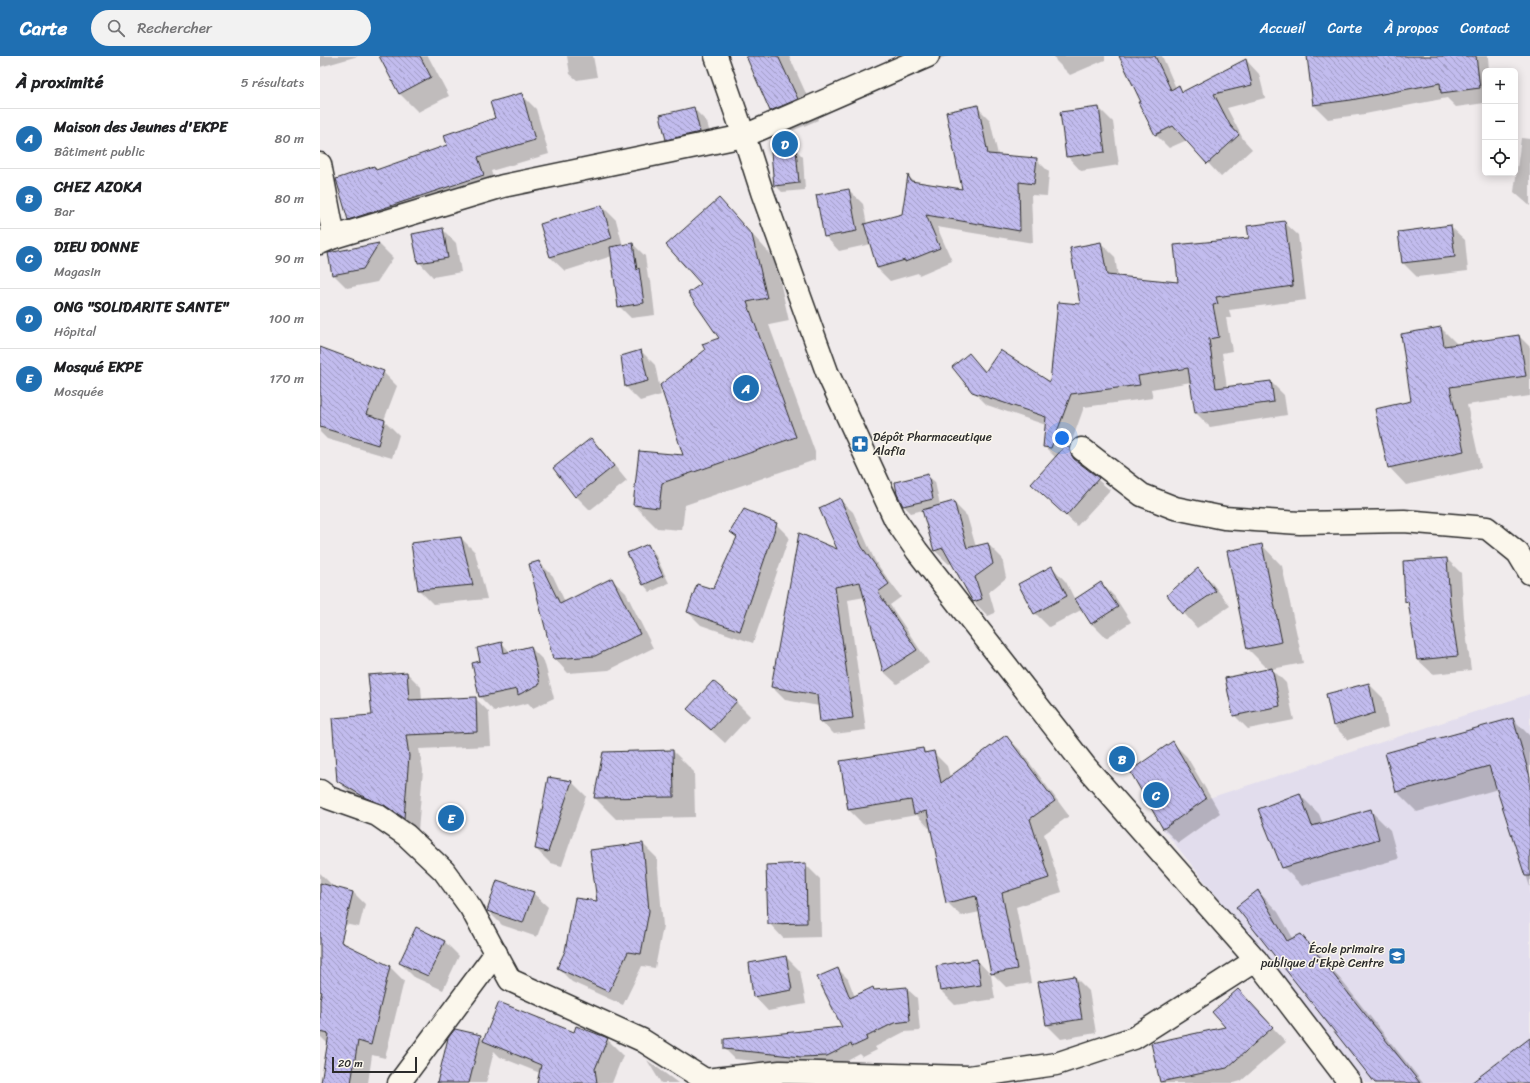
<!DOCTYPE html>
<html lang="fr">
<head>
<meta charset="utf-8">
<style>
  body { margin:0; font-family:Sriracha,sans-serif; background:#f2f2f2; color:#202124 }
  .controls { position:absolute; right:12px; top:12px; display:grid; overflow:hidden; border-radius:6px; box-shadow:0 2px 10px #0003 }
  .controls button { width:36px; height:36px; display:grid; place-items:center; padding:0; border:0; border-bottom:1px solid #e0e0e0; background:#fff; color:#202124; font:20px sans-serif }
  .scale { position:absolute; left:12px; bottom:10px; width:85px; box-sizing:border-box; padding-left:4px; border:2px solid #2b2b2b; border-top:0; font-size:11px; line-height:14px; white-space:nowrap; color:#2b2b2b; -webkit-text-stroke:3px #fbf7ec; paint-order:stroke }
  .you { position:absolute; left:742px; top:382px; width:14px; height:14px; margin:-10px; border:3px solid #fff; border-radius:50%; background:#1a73e8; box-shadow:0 0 0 6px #1a73e833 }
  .badge { display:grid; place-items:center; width:26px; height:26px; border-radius:50%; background:#1f6fb2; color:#fff; font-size:13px; font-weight:700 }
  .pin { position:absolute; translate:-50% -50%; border:2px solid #fff; box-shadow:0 1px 4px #0006 }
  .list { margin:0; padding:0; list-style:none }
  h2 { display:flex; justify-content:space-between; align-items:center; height:52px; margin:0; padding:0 16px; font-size:17px }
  h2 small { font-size:13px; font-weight:400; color:#757577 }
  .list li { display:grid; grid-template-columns:26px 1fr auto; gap:12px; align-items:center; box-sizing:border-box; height:60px; padding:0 16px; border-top:1px solid #e0e0e0 }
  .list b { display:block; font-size:15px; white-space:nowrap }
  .list p { margin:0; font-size:13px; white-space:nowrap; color:#757577 }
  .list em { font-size:13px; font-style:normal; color:#757577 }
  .icon { flex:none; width:22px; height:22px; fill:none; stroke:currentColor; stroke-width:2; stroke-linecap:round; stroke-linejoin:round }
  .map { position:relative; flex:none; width:1210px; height:1027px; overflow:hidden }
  header { display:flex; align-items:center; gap:24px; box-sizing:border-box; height:56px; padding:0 20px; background:#1f6fb2; color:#fff }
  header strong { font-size:19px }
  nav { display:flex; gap:22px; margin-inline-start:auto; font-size:14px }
  .search { width:280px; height:36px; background:#f2f2f2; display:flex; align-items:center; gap:10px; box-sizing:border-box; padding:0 14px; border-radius:22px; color:#757577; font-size:15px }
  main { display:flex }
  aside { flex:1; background:#fff }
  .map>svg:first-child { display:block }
  .built { fill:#e2dded }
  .shadow { fill:#0003 }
  .building { fill:url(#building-back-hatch); stroke:#2b2b2b }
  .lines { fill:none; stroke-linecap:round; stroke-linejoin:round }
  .minor-casing { stroke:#2b2b2b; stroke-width:25 }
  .tertiary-casing { stroke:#2b2b2b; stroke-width:25 }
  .minor { stroke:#fbf7ec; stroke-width:22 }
  .tertiary { stroke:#fbf7ec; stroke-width:22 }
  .labels { text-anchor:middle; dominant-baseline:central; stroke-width:3; stroke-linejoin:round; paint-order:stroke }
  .poi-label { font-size:12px; fill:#2b2b2b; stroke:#fbf7ec; text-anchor:start }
</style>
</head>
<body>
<header>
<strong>Carte</strong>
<div class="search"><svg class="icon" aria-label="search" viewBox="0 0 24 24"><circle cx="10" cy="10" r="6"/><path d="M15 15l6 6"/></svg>Rechercher</div>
<nav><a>Accueil</a><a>Carte</a><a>À propos</a><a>Contact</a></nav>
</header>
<main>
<aside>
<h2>À proximité<small>5 résultats</small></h2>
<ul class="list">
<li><span class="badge">A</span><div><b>Maison des Jeunes d'EKPE</b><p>Bâtiment public</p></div><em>80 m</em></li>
<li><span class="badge">B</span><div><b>CHEZ AZOKA</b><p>Bar</p></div><em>80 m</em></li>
<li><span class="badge">C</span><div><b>DIEU DONNE</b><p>Magasin</p></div><em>90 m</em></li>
<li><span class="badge">D</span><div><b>ONG &quot;SOLIDARITE SANTE&quot;</b><p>Hôpital</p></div><em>100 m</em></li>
<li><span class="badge">E</span><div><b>Mosqué EKPE</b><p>Mosquée</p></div><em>170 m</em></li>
</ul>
</aside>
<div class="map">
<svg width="1210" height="1027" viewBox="0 0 1210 1027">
  <defs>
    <pattern id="building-back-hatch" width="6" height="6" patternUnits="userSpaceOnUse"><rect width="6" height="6" fill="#c2bcee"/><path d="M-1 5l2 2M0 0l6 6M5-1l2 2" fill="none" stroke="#9e99c1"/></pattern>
  </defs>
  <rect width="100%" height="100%" fill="#f0ebec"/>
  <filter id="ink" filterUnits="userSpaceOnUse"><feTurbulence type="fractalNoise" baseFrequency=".025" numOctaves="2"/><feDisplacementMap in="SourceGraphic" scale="8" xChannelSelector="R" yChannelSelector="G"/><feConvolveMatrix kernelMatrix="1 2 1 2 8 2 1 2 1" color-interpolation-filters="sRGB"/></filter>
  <g filter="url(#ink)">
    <polygon class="built" points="1210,638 1210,1027 1046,1027 843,773 886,743"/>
    <g class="shadow">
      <polygon points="0,0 38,0 0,11"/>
      <polygon points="61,0 108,0 129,40 98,56 80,38"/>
      <polygon points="247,0 273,0 277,21 257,24 250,18"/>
      <polygon points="427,0 469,0 498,64 472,75 451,54"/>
      <polygon points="614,0 629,0 617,3"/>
      <polygon points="734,0 785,0 785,4 750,19 736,5"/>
      <polygon points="800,0 842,0 856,32 859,31 864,36 926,4 939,18 945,42 907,52 923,83 932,93 901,121 867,84 849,92 836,79 820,47 822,47"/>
      <polygon points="988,0 1168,0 1169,15 1165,15 1165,47 1136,51 1127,42 1045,58 1008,63 994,49"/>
      <polygon points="201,38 216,53 229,98 171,115 177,133 43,177 29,163 54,111 57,114 129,90 176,62"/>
      <polygon points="657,51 670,64 678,99 716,103 729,116 727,140 711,139 713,187 617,171 632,205 599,219 598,217 570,225 557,212 551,188 519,195 505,180 529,134 543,148 547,169 583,158 589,121 595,126 643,134"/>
      <polygon points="373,52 387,66 393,90 361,97 346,83"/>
      <polygon points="779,52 793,66 799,109 761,115 747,100"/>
      <polygon points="1201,82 1210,83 1210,150 1194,136"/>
      <polygon points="476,94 483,101 485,134 462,136 455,129"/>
      <polygon points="399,143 455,203 469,265 449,269 495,396 495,404 365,449 362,474 337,472 314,449 364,401 400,283 383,228"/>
      <polygon points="282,150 296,164 303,190 313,188 325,200 328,222 331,225 335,259 311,262 299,250 292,200 245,215 230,201"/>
      <polygon points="964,166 978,179 986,244 909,254 911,262 906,262 912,295 902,297 907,332 951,326 964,339 967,359 890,371 876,357 871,326 831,333 833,342 764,351 749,393 761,404 761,410 790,434 757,470 724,439 736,402 724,390 726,369 667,349 653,335 649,298 666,316 730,328 761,249 781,187 795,201 798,221 859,228 930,183"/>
      <polygon points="1130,170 1145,184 1148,215 1097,221 1083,207"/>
      <polygon points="122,173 136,187 141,216 113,221 99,206"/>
      <polygon points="59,188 73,202 57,226 27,232 13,218 9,198"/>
      <polygon points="1121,272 1138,289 1199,280 1210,291 1210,340 1147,349 1161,412 1086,429 1069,411"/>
      <polygon points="0,292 63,316 77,330 64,364 79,379 72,402 7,383 0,376"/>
      <polygon points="321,295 335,309 341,339 320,345 306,331 302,300"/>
      <polygon points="271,384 285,398 307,425 270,454 256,440"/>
      <polygon points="608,420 615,426 620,450 633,446 647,460 656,491 668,488 682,502 686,522 669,536 675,557 668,560 654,546 633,507 629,508 614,494 603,454 591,457 584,450"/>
      <polygon points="520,444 533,456 555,505 581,541 570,549 609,607 577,628 564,616 545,541 528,544 546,674 514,678 501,665 499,650 465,644 452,631 519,495"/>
      <polygon points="456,468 469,481 433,587 381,569 368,556 394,534 417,482 411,476"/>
      <polygon points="141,482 155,496 167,543 113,548 99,534"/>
      <polygon points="327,489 334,496 349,527 330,536 324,529 309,498"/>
      <polygon points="942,489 962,510 983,607 952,613 966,627 974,664 928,673 914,659 949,614 928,593 908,496"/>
      <polygon points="1127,503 1141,517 1144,562 1151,614 1113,618 1098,604 1090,549 1086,545"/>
      <polygon points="219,506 233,520 245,546 291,523 306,537 333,592 289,614 248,617 234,602"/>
      <polygon points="732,511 746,526 755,544 781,527 795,541 811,566 786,582 772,568 758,547 757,547 761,554 729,571 715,557"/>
      <polygon points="878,513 892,527 910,550 877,572 848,539"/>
      <polygon points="182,587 190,596 210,591 224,605 234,642 213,652 208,647 174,655 160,641 161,606"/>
      <polygon points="87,617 101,631 102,644 155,642 169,656 171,690 99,693 103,714 98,775 32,739 18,725"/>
      <polygon points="1049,628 1063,642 1068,671 1028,684 1014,670 1007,639"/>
      <polygon points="416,646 430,660 405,687 368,653"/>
      <polygon points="1193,663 1210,680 1210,831 1178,733 1097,756 1076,735"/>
      <polygon points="686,680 700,694 749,760 724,778 742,836 696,851 711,927 686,931 672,917 660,856 641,860 627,846 611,771 609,772 597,759 543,768 529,754 603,693 607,697 613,696 627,710 630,721"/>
      <polygon points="853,687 867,701 900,757 858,787 844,773 811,716"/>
      <polygon points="353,695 374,716 375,761 296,763 275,742"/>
      <polygon points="229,722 252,726 266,740 242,810 230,807 216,793"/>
      <polygon points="979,738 999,758 1003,768 1051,755 1070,774 1078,803 982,830 963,811"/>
      <polygon points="323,788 337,802 343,870 335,912 322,910 303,949 252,926 238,912 279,847"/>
      <polygon points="485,808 500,823 501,881 463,882 449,867"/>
      <polygon points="0,817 12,829 11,831 33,836 45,848 39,871 0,863"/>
      <polygon points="938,835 958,856 973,882 981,879 1002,900 1103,1027 1057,1027 917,851"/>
      <polygon points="213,837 228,851 217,881 182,869 168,855"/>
      <polygon points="96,872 125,886 139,900 123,934 94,921 80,907"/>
      <polygon points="23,888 70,911 84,925 65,1002 52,999 48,1027 2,1027 8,988 0,980 0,935"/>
      <polygon points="466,901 480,915 486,948 448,955 434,940"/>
      <polygon points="657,904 671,919 675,943 635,949 621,935"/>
      <polygon points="518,913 528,923 535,941 553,932 555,935 586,932 597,942 600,975 584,976 555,991 557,994 543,1001 540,998 518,1010 492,1011 415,1003 405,993 523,971"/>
      <polygon points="755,921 769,935 776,977 741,983 727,969 720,927"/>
      <polygon points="918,934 966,986 921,1025 914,1027 842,1027 840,1026 907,972"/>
      <polygon points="254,977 287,983 303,999 292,1027 218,1027 220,1017 180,1001 174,995 166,1027 118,1027 160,980 164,984"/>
      <polygon points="327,1004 358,1027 341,1027"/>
    </g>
    <g class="building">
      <polygon points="59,0 100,0 111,21 79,38"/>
      <polygon points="426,0 458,0 478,43 450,55"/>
      <polygon points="799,0 835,0 851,34 859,29 862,36 926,3 932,29 894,38 910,69 919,79 887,108 853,70 835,79 818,46 821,46"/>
      <polygon points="987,0 1156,0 1160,32 1121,37 1120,27 1031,44 993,49"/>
      <polygon points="202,37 215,84 158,101 164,119 28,164 16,123 54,110 56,114 127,89 124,79 175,62 170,46"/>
      <polygon points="658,49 668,98 717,102 714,128 699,126 700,175 606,159 620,192 585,206 585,204 557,212 544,168 582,158 588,119 591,125 642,133 626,56"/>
      <polygon points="374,51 380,76 346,84 340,59"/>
      <polygon points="779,51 785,96 746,101 740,56"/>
      <polygon points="476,93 479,127 454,130 451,96"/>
      <polygon points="529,133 537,175 504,181 496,139"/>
      <polygon points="399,142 432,179 447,242 427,246 476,381 342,427 339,452 313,449 319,395 363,399 340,329 385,294 382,288 399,282 368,237 381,228 346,189"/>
      <polygon points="282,149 292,182 230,201 220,168"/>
      <polygon points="965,165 973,230 896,241 898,248 893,249 899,281 889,283 896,332 951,325 954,346 875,357 868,312 818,320 820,329 751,338 731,392 723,391 726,361 652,336 632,311 649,297 665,316 680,294 730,326 738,246 760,248 750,192 781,186 787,219 858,226 854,189 929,182 927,170"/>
      <polygon points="1131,169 1135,201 1082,207 1078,176"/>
      <polygon points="123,172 128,202 98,207 92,178"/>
      <polygon points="59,187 43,213 12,219 8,197"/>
      <polygon points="313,187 317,214 319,212 324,247 298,251 290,191"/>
      <polygon points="1121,271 1124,290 1199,279 1206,320 1130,331 1144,395 1068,412 1055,353 1091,345 1081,278"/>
      <polygon points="0,291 64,315 46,358 65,364 58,389 0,371"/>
      <polygon points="321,294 328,325 305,331 301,300"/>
      <polygon points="271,382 294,410 255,441 233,412"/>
      <polygon points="746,389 750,392 751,398 754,403 779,422 746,460 711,428"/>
      <polygon points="608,418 613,443 583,450 577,438 575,426"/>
      <polygon points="520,442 542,491 569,528 558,536 597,594 563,616 540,526 515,531 533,662 500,666 497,639 451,631 479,477 517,493 499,452"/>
      <polygon points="634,445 647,492 668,487 673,508 655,521 662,543 653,546 623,492 614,495 602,454"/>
      <polygon points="424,453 457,467 420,575 367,556 377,528 393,533 417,481 410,476"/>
      <polygon points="141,481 153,529 98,534 91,487"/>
      <polygon points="328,488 343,520 323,529 307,497"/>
      <polygon points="942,488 962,586 927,593 907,495"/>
      <polygon points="1127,502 1130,547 1138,600 1097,604 1088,545 1085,546 1083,505"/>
      <polygon points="219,505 240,548 292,522 320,578 275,600 233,603 209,508"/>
      <polygon points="732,510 747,540 714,558 698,528"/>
      <polygon points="878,512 896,535 862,558 847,539"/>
      <polygon points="781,526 798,551 771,568 755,543"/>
      <polygon points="182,586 184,597 211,590 220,628 198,639 197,633 159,641 152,607 160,605 157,592"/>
      <polygon points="952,612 960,650 913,660 905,622"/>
      <polygon points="87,616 89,644 156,641 157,676 86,679 89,700 84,762 64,749 46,742 17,725 12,662 52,659 48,619"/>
      <polygon points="393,625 417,645 391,674 367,653"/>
      <polygon points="1049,627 1055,657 1013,670 1006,638"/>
      <polygon points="1193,662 1210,721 1210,820 1205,820 1169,710 1076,736 1065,697"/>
      <polygon points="686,679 735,745 710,763 729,822 682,837 697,913 671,918 656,840 626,847 607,755 594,758 591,744 528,754 520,705 603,692 604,697 614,695 621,727"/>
      <polygon points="853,685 886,743 843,773 810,715"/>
      <polygon points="353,694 354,741 274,742 283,696"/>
      <polygon points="228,721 252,725 228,796 215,793"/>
      <polygon points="980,737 992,770 1051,753 1059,783 962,812 938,753"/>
      <polygon points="323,787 329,855 321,898 308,896 289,936 237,912 245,895 255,842 277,845 270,794"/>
      <polygon points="486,807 487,867 448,868 446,809"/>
      <polygon points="177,824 214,836 203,867 167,855"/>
      <polygon points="0,827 33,836 21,886 70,910 51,989 38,985 31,1027 1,1027 9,978 0,976 0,944 2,936 0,935"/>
      <polygon points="938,834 967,885 981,878 1100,1027 1055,1027 916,851"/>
      <polygon points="96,871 125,885 108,920 79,907"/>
      <polygon points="466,900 472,934 433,941 429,907"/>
      <polygon points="657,903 661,929 620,935 616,910"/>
      <polygon points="518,912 530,942 553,931 554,934 587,931 590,965 574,967 546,981 547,984 532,991 531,988 507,1000 481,1001 404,993 404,983 522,971 497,921"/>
      <polygon points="755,920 762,963 726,969 718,926"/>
      <polygon points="918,933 953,971 907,1012 840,1026 831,987 905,971 892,956"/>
      <polygon points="179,946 254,976 256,970 288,982 275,1013 277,1027 217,1027 221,1009 163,985"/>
      <polygon points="135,973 161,979 149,1027 117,1027 128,982"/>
      <polygon points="1210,982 1210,1027 1151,1027"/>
    </g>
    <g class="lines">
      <g class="minor-casing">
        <g id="minor">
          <polyline points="0,108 14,181"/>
          <polyline points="0,187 14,181 183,130 424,80 396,0"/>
          <polyline points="762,393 822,439 855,452 904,462 980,467 1084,465 1167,472 1198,497 1210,517"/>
          <polyline points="0,735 9,742 57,759 86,779 124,815 151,852 190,924 322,984 390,1027"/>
          <polyline points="385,1024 460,1016 649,1021 736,1008 814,982 936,904"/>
          <polyline points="79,1027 176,897"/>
        </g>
      </g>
      <g class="tertiary-casing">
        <polyline id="tertiary" points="608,0 424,80 442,136 507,316 575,463 597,495 765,710 936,904 1030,1027"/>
      </g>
      <use href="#minor" class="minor"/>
      <use href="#tertiary" class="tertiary"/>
    </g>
  </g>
  <defs>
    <g id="pharmacy-square" transform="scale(0.9)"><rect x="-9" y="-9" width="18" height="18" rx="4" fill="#1f6fb2" stroke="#fbf7ec"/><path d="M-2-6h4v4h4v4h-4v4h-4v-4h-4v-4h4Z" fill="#fff"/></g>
    <g id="school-square" transform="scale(0.9)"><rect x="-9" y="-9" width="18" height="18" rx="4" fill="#1f6fb2" stroke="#fbf7ec"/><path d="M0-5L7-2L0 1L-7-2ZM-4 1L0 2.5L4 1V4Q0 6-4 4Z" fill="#fff"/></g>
  </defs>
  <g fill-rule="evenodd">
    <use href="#pharmacy-square" x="540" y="388"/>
    <use href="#school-square" x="1077" y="900"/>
  </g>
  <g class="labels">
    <g class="poi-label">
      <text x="553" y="381">Dépôt Pharmaceutique<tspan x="553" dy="14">Alafia</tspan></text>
      <text x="1064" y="893" text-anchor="end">École primaire<tspan x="1064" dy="14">publique d'Ekpè Centre</tspan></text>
    </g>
  </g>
</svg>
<div class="controls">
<button>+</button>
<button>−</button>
<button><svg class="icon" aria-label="locate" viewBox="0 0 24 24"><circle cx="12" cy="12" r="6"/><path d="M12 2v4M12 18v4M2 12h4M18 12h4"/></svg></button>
</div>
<div class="scale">20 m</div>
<div class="you"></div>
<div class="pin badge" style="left:426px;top:332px">A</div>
<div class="pin badge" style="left:802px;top:703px">B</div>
<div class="pin badge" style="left:836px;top:739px">C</div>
<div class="pin badge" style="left:465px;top:88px">D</div>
<div class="pin badge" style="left:131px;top:762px">E</div>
</div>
</main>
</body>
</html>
